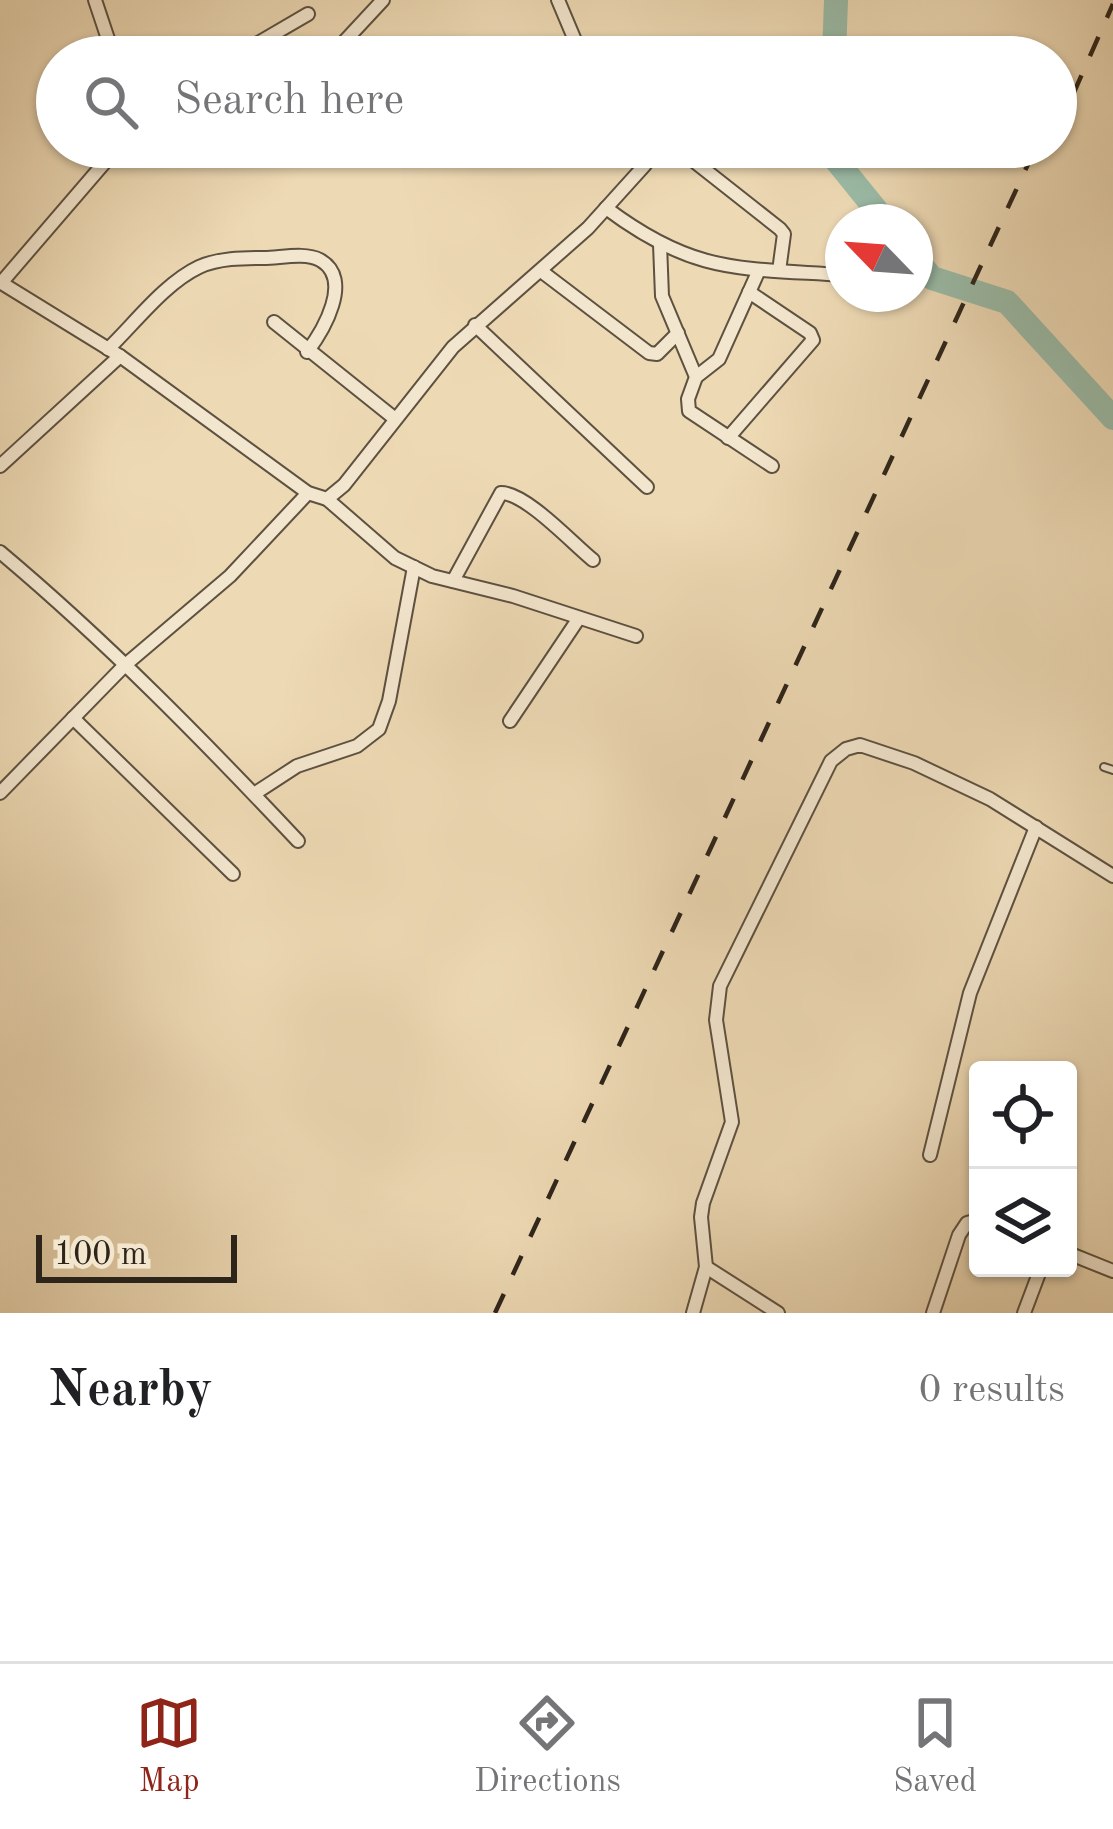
<!DOCTYPE html>
<html lang="en">
<head>
<meta charset="utf-8">
<style>
  body { margin:0; font-family:"Old Standard TT",serif; background:#f2f2f2; color:#202124 }
  .controls { position:absolute; right:36px; bottom:36px; display:grid; overflow:hidden; border-radius:12px; box-shadow:0 3px 9px #0004 }
  .controls button { width:108px; height:108px; display:grid; place-items:center; padding:0; border:0; border-bottom:3px solid #e0e0e0; background:#fff; color:#202124; font:60px sans-serif }
  .compass { position:absolute; left:825px; top:204px; width:108px; height:108px; border-radius:50%; background:#fff; box-shadow:0 3px 9px #0004; rotate:295deg }
  .scale { position:absolute; left:36px; bottom:30px; width:201px; box-sizing:border-box; padding-left:12px; border:6px solid #2d241a; border-top:0; font-size:33px; line-height:42px; white-space:nowrap; color:#2d241a; -webkit-text-stroke:9px #f3e6ce; paint-order:stroke }
  .list { margin:0; padding:0; list-style:none }
  h2 { display:flex; justify-content:space-between; align-items:center; height:156px; margin:0; padding:0 48px; font-size:51px }
  h2 small { font-size:39px; font-weight:400; color:#757577 }
  .icon { flex:none; width:66px; height:66px; fill:none; stroke:currentColor; stroke-width:2; stroke-linecap:round; stroke-linejoin:round }
  .map { position:relative; flex:none; width:1113px; height:1313px; overflow:hidden }
  .search { position:absolute; background:#fff; box-shadow:0 3px 9px #0004; left:36px; right:36px; top:36px; height:132px; display:flex; align-items:center; gap:30px; box-sizing:border-box; padding:0 42px; border-radius:66px; color:#757577; font-size:45px }
  .sheet { height:348px; background:#fff }
  nav { display:flex; justify-content:space-around; align-items:center; box-sizing:border-box; height:168px; border-top:3px solid #e0e0e0; background:#fff; font-size:33px; color:#757577 }
  nav a { display:grid; justify-items:center; gap:6px }
  nav .on { color:#8f2418 }
  .map>svg:first-child { display:block }
  .lines { fill:none; stroke-linecap:round; stroke-linejoin:round }
  .river { stroke:#9abba7; stroke-width:24 }
  .service-casing { stroke:#5d5140; stroke-width:10 }
  .minor-casing { stroke:#5d5140; stroke-width:16 }
  .service { stroke:#f3e6ce; stroke-width:6 }
  .minor { stroke:#f3e6ce; stroke-width:12 }
  .rail { stroke:#2d241a; stroke-width:4.5; stroke-dasharray:21 21; stroke-linecap:butt }
</style>
</head>
<body>
<div class="map">
<svg width="1113" height="1313" viewBox="0 0 1113 1313">
  <rect width="100%" height="100%" fill="#edd9b4"/>
  <filter id="stains"><feTurbulence type="fractalNoise" baseFrequency=".00167" numOctaves="4"/><feColorMatrix values="0 0 0 0 .2 0 0 0 0 .09 0 0 0 0 .02 0 0 0 .5 -.17"/></filter>
  <radialGradient id="worn" r=".72"><stop offset=".6" stop-color="#630" stop-opacity="0"/><stop offset="1" stop-color="#630" stop-opacity=".3"/></radialGradient>
  <g class="lines">
    <g class="river">
      <polyline points="834,57 836,0"/>
      <polyline points="831,147 831,154 886,222"/>
      <polyline points="915,258 932,278 1007,302 1113,418"/>
    </g>
    <g class="service-casing">
      <polyline id="service" points="1104,767 1113,770"/>
    </g>
    <g class="minor-casing">
      <g id="minor">
        <polyline points="95,0 114,57"/>
        <polyline points="558,0 582,57"/>
        <polyline points="234,57 308,14"/>
        <polyline points="330,57 383,0"/>
        <polyline points="676,147 780,229 784,234 779,271"/>
        <path d="M 606,208 C 694,274 738,268 843,275"/>
        <polyline points="660,244 662,296 696,377 688,399 689,411 772,466"/>
        <polyline points="541,271 649,353 657,354 678,333"/>
        <polyline points="0,282 120,356 308,493 327,499 344,485 453,347 588,228 644,166 652,155 652,147"/>
        <polyline points="1,283 118,147"/>
        <polyline points="274,322 394,418"/>
        <polyline points="475,325 647,487"/>
        <path d="M 108,349 C 135,323 165,283 199,267 C 219,258 242,258 264,258 C 280,258 305,252 320,260 C 354,279 323,331 307,352"/>
        <polyline points="696,377 719,359 759,270"/>
        <polyline points="728,438 813,340 810,333 749,292"/>
        <polyline points="0,466 120,356"/>
        <polyline points="327,499 395,558 432,576 513,596 636,636"/>
        <path d="M 0,552 C 106,641 203,740 298,841"/>
        <path d="M 453,581 L 501,493 C 526,493 572,543 593,560"/>
        <polyline points="73,718 233,874"/>
        <polyline points="510,721 579,618"/>
        <polyline points="0,793 124,666 230,576 308,493"/>
        <polyline points="254,794 297,766 357,746 379,729 389,701 414,567"/>
        <polyline points="930,1155 970,993 1036,827"/>
        <polyline points="1068,1253 1113,1271"/>
        <polyline points="706,1267 778,1313"/>
        <polyline points="693,1313 706,1267 701,1217 703,1203 732,1122 716,1020 720,986 831,761 846,749 860,745 914,763 990,799 1113,876"/>
        <polyline points="933,1313 959,1235 967,1223 978,1220"/>
        <polyline points="1024,1313 1041,1268"/>
      </g>
    </g>
    <use href="#service" class="service"/>
    <use href="#minor" class="minor"/>
    <g class="rail">
      <polyline points="1056,133 1113,4"/>
      <polyline points="495,1313 1036,147"/>
    </g>
  </g>
  <rect width="100%" height="100%" filter="url(#stains)"/>
  <rect width="100%" height="100%" fill="url(#worn)"/>
</svg>
<div class="controls">
<button><svg class="icon" aria-label="locate" viewBox="0 0 24 24"><circle cx="12" cy="12" r="6"/><path d="M12 2v4M12 18v4M2 12h4M18 12h4"/></svg></button>
<button><svg class="icon" aria-label="layers" viewBox="0 0 24 24"><path d="M12 4l9 5-9 5-9-5zM3 14l9 5 9-5"/></svg></button>
</div>
<svg class="compass" viewBox="-18 -18 36 36"><path d="M0-13l5 13h-10z" fill="#e53935"/><path d="M0 13l5-13h-10z" fill="#757577"/></svg>
<div class="scale">100 m</div>
<div class="search"><svg class="icon" aria-label="search" viewBox="0 0 24 24"><circle cx="10" cy="10" r="6"/><path d="M15 15l6 6"/></svg>Search here</div>
</div>
<section class="sheet">
<h2>Nearby<small>0 results</small></h2>
<ul class="list">
</ul>
</section>
<nav>
<a class="on"><svg class="icon" aria-label="map" viewBox="0 0 24 24"><path d="M3 6l6-2 6 2 6-2v14l-6 2-6-2-6 2zM9 4v14M15 6v14"/></svg>Map</a>
<a><svg class="icon" aria-label="directions" viewBox="0 0 24 24"><path d="M12 3l9 9-9 9-9-9zM9 14v-3h6M13 9l2 2-2 2"/></svg>Directions</a>
<a><svg class="icon" aria-label="saved" viewBox="0 0 24 24"><path d="M7 4h10v16l-5-4-5 4z"/></svg>Saved</a>
</nav>
</body>
</html>
